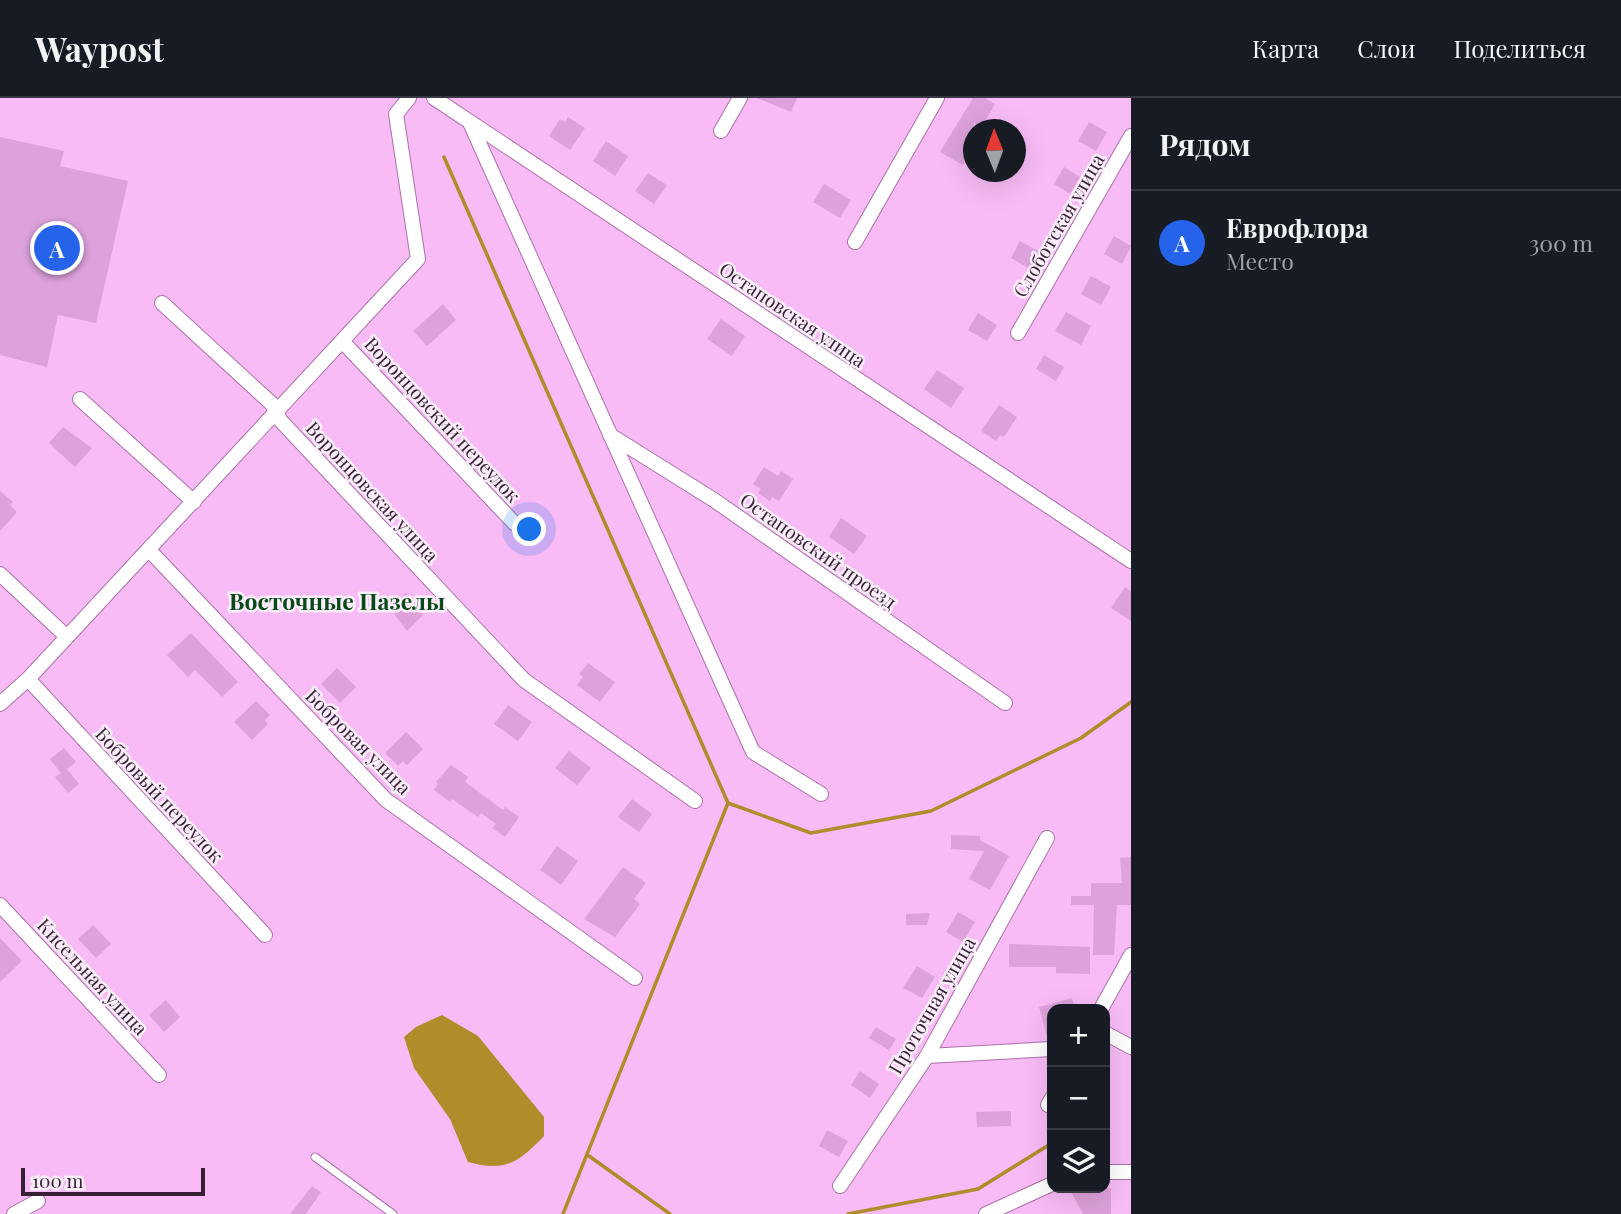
<!DOCTYPE html>
<html lang="ru">
<head>
<meta charset="utf-8">
<style>
  body { margin:0; font-family:"Playfair Display",serif; background:#242831; color:#f1f3f6 }
  .controls { position:absolute; right:21px; bottom:21px; display:grid; overflow:hidden; border-radius:14px; box-shadow:0 7px 28px #0002 }
  .controls button { width:63px; height:63px; display:grid; place-items:center; padding:0; border:0; border-bottom:2px solid #363941; background:#171b24; color:#f1f3f6; font:35px sans-serif }
  .compass { position:absolute; left:963px; top:21px; width:63px; height:63px; border-radius:50%; background:#171b24; box-shadow:0 7px 28px #0002; rotate:359deg }
  .scale { position:absolute; left:21px; bottom:18px; width:184px; box-sizing:border-box; padding-left:7px; border:4px solid #371f36; border-top:0; font-size:19px; line-height:24px; white-space:nowrap; color:#371f36; -webkit-text-stroke:5px #fceffb; paint-order:stroke }
  .you { position:absolute; left:530px; top:432px; width:24px; height:24px; margin:-18px; border:5px solid #fff; border-radius:50%; background:#1a73e8; box-shadow:0 0 0 10px #1a73e833 }
  .badge { display:grid; place-items:center; width:46px; height:46px; border-radius:50%; background:#2563eb; color:#fff; font-size:23px; font-weight:700 }
  .pin { position:absolute; translate:-50% -50%; border:4px solid #fff; box-shadow:0 2px 7px #0006 }
  .list { margin:0; padding:0; list-style:none }
  h2 { display:flex; justify-content:space-between; align-items:center; height:91px; margin:0; padding:0 28px; font-size:30px }
  h2 small { font-size:23px; font-weight:400; color:#9ea1a6 }
  .list li { display:grid; grid-template-columns:46px 1fr auto; gap:21px; align-items:center; box-sizing:border-box; height:105px; padding:0 28px; border-top:2px solid #363941 }
  .list b { display:block; font-size:26px; white-space:nowrap }
  .list p { margin:0; font-size:23px; white-space:nowrap; color:#9ea1a6 }
  .list em { font-size:23px; font-style:normal; color:#9ea1a6 }
  .icon { flex:none; width:38px; height:38px; fill:none; stroke:currentColor; stroke-width:2; stroke-linecap:round; stroke-linejoin:round }
  .map { position:relative; flex:none; width:1131px; height:1116px; overflow:hidden }
  header { display:flex; align-items:center; gap:42px; box-sizing:border-box; height:98px; padding:0 35px; background:#171b24; border-bottom:2px solid #363941 }
  header strong { font-size:33px }
  nav { display:flex; gap:38px; margin-inline-start:auto; font-size:24px }
  main { display:flex }
  aside { flex:1; background:#171b24 }
  .map>svg:first-child { display:block }
  .water { fill:#b08c2b }
  .lines { fill:none; stroke-linecap:round; stroke-linejoin:round }
  .stream { stroke:#b08c2b; stroke-width:3.5 }
  .building { fill:#dda1db }
  .service-casing { stroke:#ab71a9; stroke-width:9 }
  .minor-casing { stroke:#ab71a9; stroke-width:16 }
  .service { stroke:#fff; stroke-width:7 }
  .minor { stroke:#fff; stroke-width:14 }
  .labels { text-anchor:middle; dominant-baseline:central; stroke-width:5; stroke-linejoin:round; paint-order:stroke }
  .street-label { font-size:19px; fill:#371f36; stroke:#fceffb }
  .quarter-label { font-size:23px; font-weight:bold; fill:#074a1a; stroke:#fceffb }
</style>
</head>
<body>
<header>
<strong>Waypost</strong>
<nav><a>Карта</a><a>Слои</a><a>Поделиться</a></nav>
</header>
<main>
<div class="map">
<svg width="1131" height="1116" viewBox="0 0 1131 1116">
  <rect width="100%" height="100%" fill="#f8bbf6"/>
  <path class="water" d="M 442,917 L 478,938 L 544,1019 L 544,1038 C 518,1065 505,1074 468,1064 L 450,1021 L 414,970 L 404,939 L 416,929 Z"/>
  <g class="lines">
    <g class="stream">
      <polyline points="444,59 728,705 563,1116"/>
      <polyline points="728,705 811,735 931,713 1081,640 1131,604"/>
      <polyline points="589,1058 670,1116"/>
      <polyline points="848,1116 978,1091 1052,1045"/>
    </g>
  </g>
  <g class="building">
    <polygon points="757,0 797,0 791,14"/>
    <polygon points="973,0 985,0 995,6 981,30 974,25 974,50 963,67 940,54"/>
    <polygon points="568,19 585,30 570,52 549,38 560,21 565,24"/>
    <polygon points="1089,24 1107,34 1096,53 1078,43"/>
    <polygon points="0,39 64,53 60,68 128,83 96,225 58,217 47,269 0,257"/>
    <polygon points="606,43 628,58 615,78 593,63"/>
    <polygon points="1064,69 1080,79 1070,96 1054,86"/>
    <polygon points="648,75 667,87 654,106 635,93"/>
    <polygon points="824,86 851,102 840,120 813,104"/>
    <polygon points="1114,138 1131,148 1122,166 1104,156"/>
    <polygon points="1020,143 1040,154 1030,171 1011,160"/>
    <polygon points="1091,178 1111,189 1101,207 1081,196"/>
    <polygon points="443,206 456,222 427,248 413,233"/>
    <polygon points="1066,214 1091,228 1081,247 1055,233"/>
    <polygon points="978,215 997,227 987,243 968,232"/>
    <polygon points="721,221 745,238 732,258 707,241"/>
    <polygon points="1044,257 1064,269 1056,283 1036,271"/>
    <polygon points="937,272 964,290 951,310 924,291"/>
    <polygon points="999,307 1017,319 1004,339 1000,337 996,343 981,333"/>
    <polygon points="63,329 92,350 75,369 49,345"/>
    <polygon points="764,369 778,378 781,373 793,381 779,403 772,399 770,403 758,395 761,391 753,386"/>
    <polygon points="0,393 13,404 10,407 17,414 0,433"/>
    <polygon points="841,420 867,438 854,456 829,439"/>
    <polygon points="1125,489 1131,493 1131,523 1111,510"/>
    <polygon points="406,495 423,517 407,533 390,510"/>
    <polygon points="191,535 238,584 222,599 195,572 188,579 167,557"/>
    <polygon points="588,565 615,584 600,604 577,587 583,579 579,576"/>
    <polygon points="337,570 356,589 340,605 321,586"/>
    <polygon points="256,603 270,617 265,622 268,626 252,642 234,624"/>
    <polygon points="508,607 532,624 518,643 494,626"/>
    <polygon points="406,634 423,651 407,667 403,663 398,668 385,655"/>
    <polygon points="64,650 76,664 67,671 79,686 68,695 55,679 61,675 50,661"/>
    <polygon points="569,653 591,670 577,687 555,670"/>
    <polygon points="451,667 468,679 465,684 503,712 505,709 519,719 505,739 492,730 496,726 481,715 478,719 452,701 450,704 434,692 438,686 436,684"/>
    <polygon points="632,701 652,716 639,734 618,719"/>
    <polygon points="951,737 980,738 980,742 1009,758 990,792 969,781 984,753 951,751"/>
    <polygon points="557,748 578,763 561,787 540,772"/>
    <polygon points="1131,759 1131,807 1117,807 1114,857 1093,857 1094,807 1071,807 1071,798 1091,798 1091,785 1122,785 1120,760"/>
    <polygon points="623,769 646,785 634,801 640,806 615,839 584,821"/>
    <polygon points="958,814 975,824 963,844 946,834"/>
    <polygon points="930,815 927,827 906,827 906,816"/>
    <polygon points="93,827 111,846 96,860 78,841"/>
    <polygon points="0,840 22,863 0,884"/>
    <polygon points="1009,846 1090,849 1090,876 1056,875 1056,869 1009,869"/>
    <polygon points="917,868 935,879 922,900 903,890"/>
    <polygon points="1072,900 1075,911 1052,911 1052,941 1048,942 1039,909"/>
    <polygon points="166,902 180,919 164,934 149,917"/>
    <polygon points="876,929 896,941 889,952 869,940"/>
    <polygon points="860,973 879,986 870,1000 851,987"/>
    <polygon points="1011,1013 1011,1028 977,1029 976,1014"/>
    <polygon points="827,1032 848,1043 839,1059 819,1048"/>
    <polygon points="312,1088 321,1094 306,1116 290,1116"/>
    <polygon points="1069,1090 1111,1090 1111,1116 1083,1116"/>
  </g>
  <g class="lines">
    <g class="service-casing">
      <polyline id="service" points="315,1059 393,1116"/>
    </g>
    <g class="minor-casing">
      <g id="minor">
        <polyline points="434,0 1131,463"/>
        <polyline points="471,27 753,654 821,696"/>
        <polyline points="721,33 740,0"/>
        <polyline points="855,144 937,0"/>
        <polyline points="162,205 272,306 280,322 524,582 695,703"/>
        <polyline points="1018,235 1131,38"/>
        <polyline points="342,243 515,426"/>
        <polyline points="80,301 194,404"/>
        <polyline points="610,337 714,402 1005,605"/>
        <polyline points="149,452 386,702 635,880"/>
        <polyline points="0,476 66,538"/>
        <polyline points="28,581 265,837"/>
        <polyline points="0,606 28,581 418,161 396,16 409,0"/>
        <polyline points="0,807 159,977"/>
        <polyline points="1101,911 1131,857"/>
        <polyline points="1105,935 1131,949"/>
        <polyline points="927,958 1052,951"/>
        <polyline points="1048,1007 1052,1000"/>
        <polyline points="1105,1074 1131,1074"/>
        <polyline points="840,1088 927,958 1047,740"/>
        <polyline points="14,1116 38,1103"/>
        <polyline points="986,1116 1052,1086"/>
      </g>
    </g>
    <use href="#service" class="service"/>
    <use href="#minor" class="minor"/>
  </g>
  <g class="labels">
    <g class="street-label">
      <text transform="translate(1058 127) rotate(-60)">Слоботская улица</text>
      <text transform="translate(793 216) rotate(34)">Остаповская улица</text>
      <text transform="translate(443 321) rotate(47)">Воронцовский переулок</text>
      <text transform="translate(373 393) rotate(47)">Воронцовская улица</text>
      <text transform="translate(819 452) rotate(35)">Остаповский проезд</text>
      <text transform="translate(359 643) rotate(45)">Бобровая улица</text>
      <text transform="translate(160 696) rotate(47)">Бобровый переулок</text>
      <text transform="translate(93 878) rotate(47)">Кисельная улица</text>
      <text transform="translate(931 907) rotate(-60)">Проточная улица</text>
    </g>
    <g class="quarter-label">
      <text x="337" y="502">Восточные Пазелы</text>
    </g>
  </g>
</svg>
<div class="controls">
<button>+</button>
<button>−</button>
<button><svg class="icon" aria-label="layers" viewBox="0 0 24 24"><path d="M12 4l9 5-9 5-9-5zM3 14l9 5 9-5"/></svg></button>
</div>
<svg class="compass" viewBox="-18 -18 36 36"><path d="M0-13l5 13h-10z" fill="#e53935"/><path d="M0 13l5-13h-10z" fill="#9ea1a6"/></svg>
<div class="scale">100 m</div>
<div class="you"></div>
<div class="pin badge" style="left:57px;top:150px">A</div>
</div>
<aside>
<h2>Рядом<small></small></h2>
<ul class="list">
<li><span class="badge">A</span><div><b>Еврофлора</b><p>Место</p></div><em>300 m</em></li>
</ul>
</aside>
</main>
</body>
</html>
